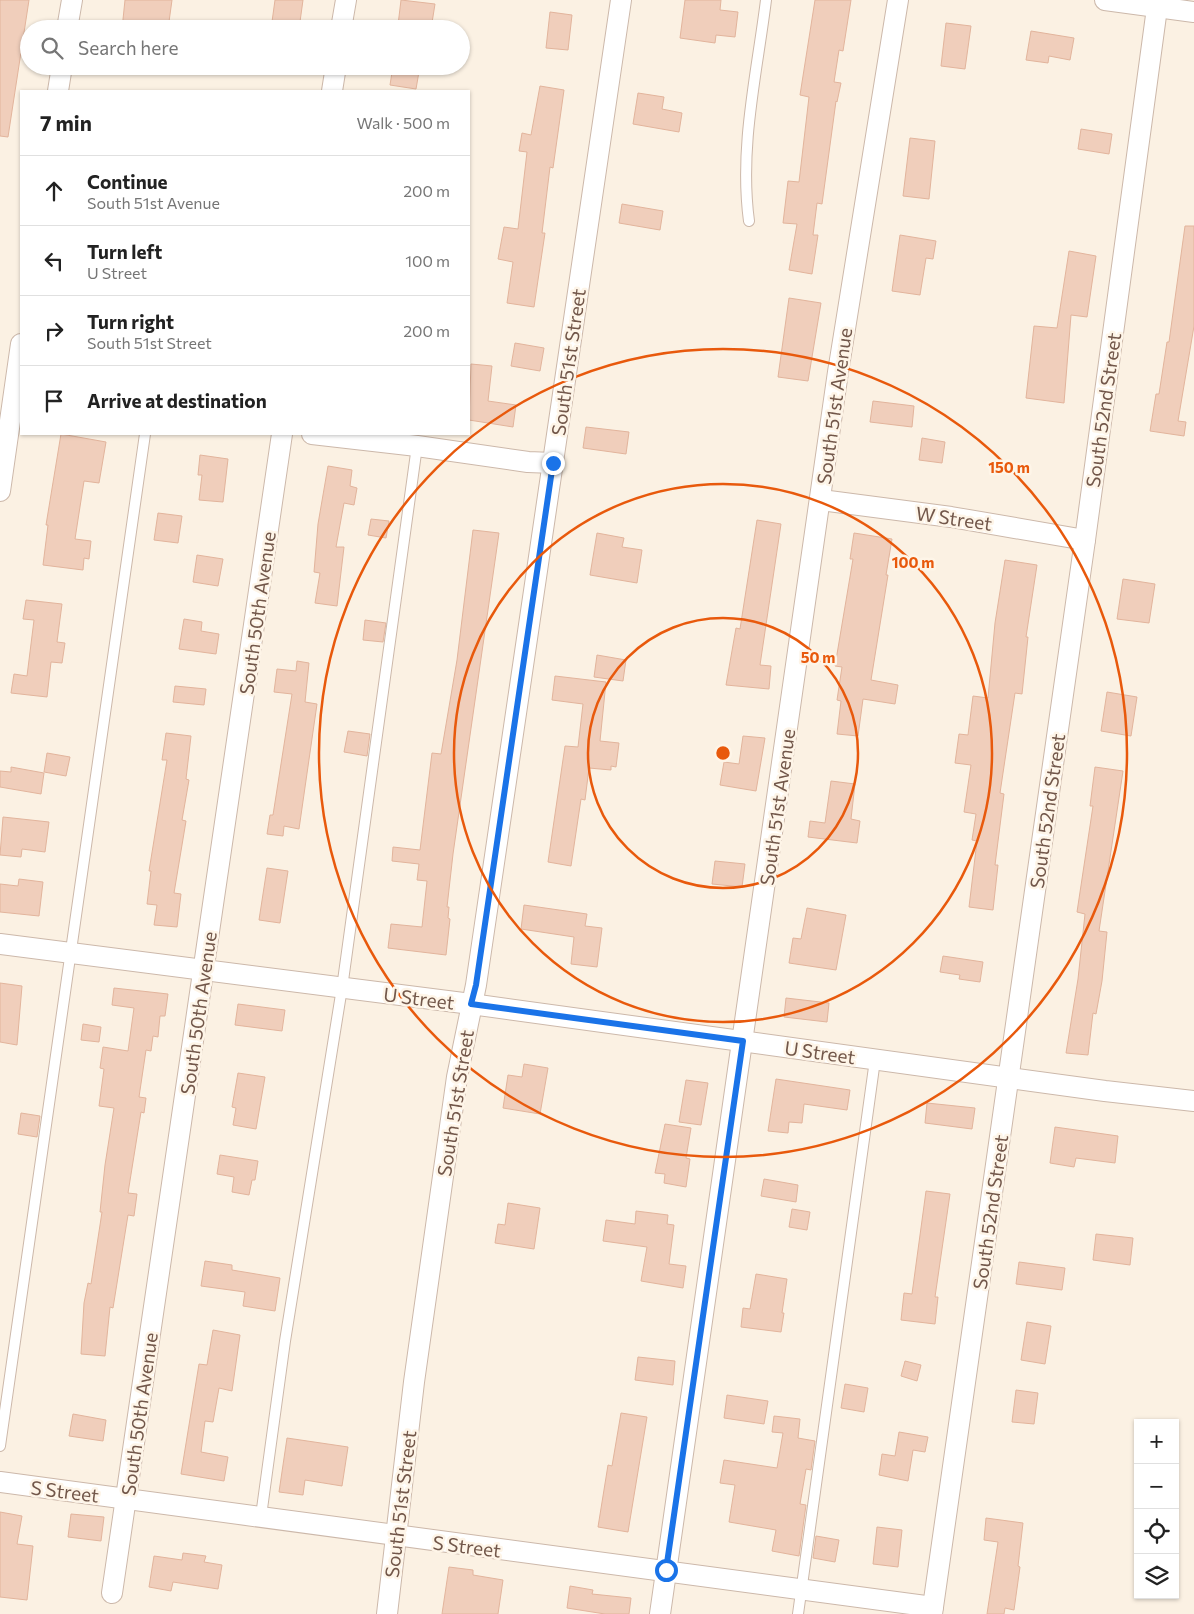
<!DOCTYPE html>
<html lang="en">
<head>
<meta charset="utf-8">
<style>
  body { margin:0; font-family:Commissioner,sans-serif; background:#f2f2f2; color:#222 }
  .controls { position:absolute; right:15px; bottom:15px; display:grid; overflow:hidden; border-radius:0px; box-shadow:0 1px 4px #0004 }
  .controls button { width:45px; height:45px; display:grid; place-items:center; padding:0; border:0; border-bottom:1px solid #e0e0e0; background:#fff; color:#222; font:25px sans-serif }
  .stop { position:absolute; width:15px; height:15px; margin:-11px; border:4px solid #1a73e8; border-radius:50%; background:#fff }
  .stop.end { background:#1a73e8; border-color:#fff; box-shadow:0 1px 5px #0008 }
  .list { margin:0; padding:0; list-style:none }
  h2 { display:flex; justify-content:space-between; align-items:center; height:65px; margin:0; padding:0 20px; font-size:21px }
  h2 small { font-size:16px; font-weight:400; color:#767676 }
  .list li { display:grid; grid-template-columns:32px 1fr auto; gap:15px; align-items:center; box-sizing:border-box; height:70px; padding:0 20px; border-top:1px solid #e0e0e0 }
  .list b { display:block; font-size:19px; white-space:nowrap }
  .list p { margin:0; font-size:16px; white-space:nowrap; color:#767676 }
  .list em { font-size:16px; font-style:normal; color:#767676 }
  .icon { flex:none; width:28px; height:28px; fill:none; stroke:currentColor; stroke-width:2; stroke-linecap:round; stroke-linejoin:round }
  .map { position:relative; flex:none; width:1194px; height:1614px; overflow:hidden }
  .search { position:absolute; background:#fff; box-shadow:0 1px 4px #0004; left:20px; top:20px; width:450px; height:55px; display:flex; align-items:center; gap:12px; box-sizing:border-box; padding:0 18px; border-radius:28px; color:#767676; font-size:19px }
  .panel { position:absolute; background:#fff; box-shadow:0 1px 4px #0004; left:20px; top:90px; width:450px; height:345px; border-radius:0px }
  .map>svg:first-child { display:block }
  .building { fill:#f0cebb; stroke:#e2b49c }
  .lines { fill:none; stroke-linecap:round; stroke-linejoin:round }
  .service-casing { stroke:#ccb8aa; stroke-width:12 }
  .minor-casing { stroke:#ccb8aa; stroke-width:22 }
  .service { stroke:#fff; stroke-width:10 }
  .minor { stroke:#fff; stroke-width:20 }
  .route { stroke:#1a73e8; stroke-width:6 }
  .ring { fill:none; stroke:#e8590c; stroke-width:2.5 }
  .labels { text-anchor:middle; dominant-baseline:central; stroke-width:5; stroke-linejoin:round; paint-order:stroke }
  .street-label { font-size:19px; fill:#72574a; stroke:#fef5e8 }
  .centre { fill:#e8590c; stroke:#fef5e8; stroke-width:2.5 }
  .ring-label { font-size:15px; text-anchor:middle; font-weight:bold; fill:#e8590c; stroke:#fef5e8; stroke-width:5; stroke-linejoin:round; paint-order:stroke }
</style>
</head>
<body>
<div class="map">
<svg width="1194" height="1614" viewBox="0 0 1194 1614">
  <rect width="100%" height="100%" fill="#fbf1e3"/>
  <g class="building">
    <polygon points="0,0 29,0 8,137 0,136"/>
    <polygon points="125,0 172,0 168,29 122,29"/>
    <polygon points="275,0 303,0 299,29 271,29"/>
    <polygon points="401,0 435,4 431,29 398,25"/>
    <polygon points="685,0 721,0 720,10 738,12 735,37 716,35 715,43 680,38"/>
    <polygon points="815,0 851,0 843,51 839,50 834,82 841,83 837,102 836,101 822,204 817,203 813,235 818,235 812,274 789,270 797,224 783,223 788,181 799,182 809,97 800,95"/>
    <polygon points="550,12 572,15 568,50 546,48"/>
    <polygon points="946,23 971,26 965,69 941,66"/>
    <polygon points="1031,31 1074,38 1070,60 1049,56 1048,63 1026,60"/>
    <polygon points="393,66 420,66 416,89 390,85"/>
    <polygon points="540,86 564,90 553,168 550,167 542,233 545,233 534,307 507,303 513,262 498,259 504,227 518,229 527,152 519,151 522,133 531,135"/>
    <polygon points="638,93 664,97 662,109 682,113 679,132 633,124"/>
    <polygon points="1081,129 1112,134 1109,154 1078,149"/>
    <polygon points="910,138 935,141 929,199 903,196"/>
    <polygon points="622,204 663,211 660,230 619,223"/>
    <polygon points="1185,226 1194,226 1194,326 1178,421 1186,422 1184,436 1150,431 1156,394 1159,394 1167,342 1169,342"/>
    <polygon points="900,235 936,241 933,259 926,258 920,295 892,291"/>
    <polygon points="1069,251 1096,256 1087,317 1071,315 1064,403 1026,398 1034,326 1057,328"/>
    <polygon points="789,298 821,303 808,381 778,377"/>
    <polygon points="515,343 544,348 540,371 511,366"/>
    <polygon points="471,364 492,366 488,401 516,405 513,427 469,420"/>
    <polygon points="873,401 914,406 912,427 870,422"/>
    <polygon points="586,427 629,432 626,454 583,448"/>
    <polygon points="61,434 106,442 99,483 84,481 75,539 91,541 89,559 84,558 83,570 43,565 48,525 46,525"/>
    <polygon points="922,438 945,442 942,463 919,460"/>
    <polygon points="200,455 228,459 223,502 199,500 202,475 198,475"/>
    <polygon points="328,466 352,470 350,486 357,488 354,505 344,503 336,547 344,547 337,606 315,603 320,573 314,572 318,524"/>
    <polygon points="158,513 182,516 178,543 154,540"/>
    <polygon points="371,519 389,521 386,538 368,535"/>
    <polygon points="757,520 781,524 760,665 771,666 769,689 726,685 736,628 740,629"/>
    <polygon points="473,530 499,533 453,854 447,907 449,907 448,918 450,919 446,955 388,948 391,924 422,927 427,881 417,880 419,864 392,861 393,847 420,850 432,753 441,754 457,660"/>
    <polygon points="597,533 624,538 622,547 642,550 637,583 590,575"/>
    <polygon points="854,533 892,539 886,575 888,575 871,680 898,685 895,704 863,699 858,736 837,734 841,701 837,700 842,667 835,666 853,559 850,559"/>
    <polygon points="197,555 223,559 218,586 193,582"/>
    <polygon points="1005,560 1037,565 1026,637 1028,637 1022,694 1015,693 1000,793 1004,794 995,865 998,865 993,910 969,907 977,841 972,840 976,814 964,812 971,765 955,763 959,734 968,735 973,696 988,698 995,623"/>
    <polygon points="1123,579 1155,584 1149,623 1117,619"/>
    <polygon points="26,600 62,604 57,642 65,643 62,663 51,662 47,697 11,693 14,674 27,676 34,620 23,619"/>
    <polygon points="184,619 202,622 201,631 219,634 216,654 179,649"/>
    <polygon points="365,620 386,623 383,642 363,640"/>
    <polygon points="597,655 626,660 623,681 594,677"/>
    <polygon points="297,661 309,663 305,702 317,704 299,829 284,826 283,836 267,834 270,815 273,815 292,694 274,692 277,669 296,671"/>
    <polygon points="555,676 606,682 600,741 619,743 616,767 611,766 611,770 589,768 585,800 581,799 571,866 548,862 565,746 578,747 583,704 552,700"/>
    <polygon points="175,686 206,689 204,705 173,702"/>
    <polygon points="1107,692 1137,697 1131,736 1101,731"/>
    <polygon points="348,731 370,734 367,756 344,752"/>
    <polygon points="166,733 191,736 186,779 189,780 182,820 186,821 174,893 181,894 177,927 154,925 157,905 147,904 151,871 149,871 167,760 162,760"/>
    <polygon points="743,736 765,738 756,791 720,785 724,762 739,764"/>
    <polygon points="47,753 70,757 66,776 44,772"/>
    <polygon points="11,767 44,773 41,794 0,787 0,771 11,772"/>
    <polygon points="1095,767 1123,771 1099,931 1107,932 1102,981 1096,1014 1093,1013 1088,1055 1066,1053 1078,979 1085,914 1077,912 1093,806 1090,806"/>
    <polygon points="831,781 855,784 851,819 860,821 857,843 808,837 810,821 825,823"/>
    <polygon points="3,817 49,822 45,852 22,849 21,857 0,855"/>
    <polygon points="715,861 745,864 742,887 712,884"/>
    <polygon points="267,868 288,871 280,923 259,920"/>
    <polygon points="19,879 43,882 39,916 0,912 0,884 18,886"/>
    <polygon points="524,905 587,914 585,926 602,928 597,967 571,964 574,937 521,929"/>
    <polygon points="807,908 846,915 836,970 789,963 793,938 801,939"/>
    <polygon points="943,956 983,962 980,982 959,979 960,975 940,972"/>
    <polygon points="0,983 22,986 17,1045 0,1042"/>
    <polygon points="114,988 168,994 165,1016 160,1016 158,1037 153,1036 151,1051 146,1050 139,1097 146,1098 144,1113 141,1112 128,1193 137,1194 134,1216 128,1215 113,1308 110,1307 105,1356 81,1354 84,1303 88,1283 91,1284 102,1212 100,1212 105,1165 114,1108 99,1106 104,1069 100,1068 103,1047 128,1051 134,1008 112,1005"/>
    <polygon points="786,998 829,1003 827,1022 784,1017"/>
    <polygon points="238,1004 285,1010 282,1031 235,1025"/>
    <polygon points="83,1024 101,1027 99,1042 81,1040"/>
    <polygon points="524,1064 548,1068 540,1114 503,1108 508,1075 522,1077"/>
    <polygon points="238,1073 265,1077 256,1129 233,1125 236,1108 232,1107"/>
    <polygon points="776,1079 850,1090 847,1110 804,1104 802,1123 789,1122 788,1133 768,1131"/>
    <polygon points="686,1080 708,1083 701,1125 679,1122"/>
    <polygon points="927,1103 975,1108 972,1129 925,1123"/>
    <polygon points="21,1113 40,1116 37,1137 18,1134"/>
    <polygon points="665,1124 691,1128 686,1158 690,1159 686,1187 664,1183 665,1174 655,1173"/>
    <polygon points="1055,1127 1118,1136 1115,1163 1076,1158 1074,1167 1050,1163"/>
    <polygon points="220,1155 258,1161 255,1180 252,1180 249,1195 232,1192 234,1177 217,1174"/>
    <polygon points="764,1179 798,1185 796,1202 761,1196"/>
    <polygon points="926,1191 950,1194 935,1297 938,1297 935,1324 901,1320 904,1293 912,1294"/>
    <polygon points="508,1203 540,1208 534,1249 495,1243 498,1224 505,1225"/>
    <polygon points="792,1209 810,1212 807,1230 789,1227"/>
    <polygon points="636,1211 668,1215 667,1224 674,1225 669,1264 686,1266 683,1288 641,1281 647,1247 603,1241 606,1220 635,1224"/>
    <polygon points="1096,1234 1133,1238 1130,1265 1093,1260"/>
    <polygon points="205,1261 232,1265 232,1270 280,1278 275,1311 243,1306 245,1292 201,1286"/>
    <polygon points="1019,1262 1065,1268 1062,1290 1016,1284"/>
    <polygon points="756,1274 787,1279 782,1313 784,1313 781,1332 741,1327 743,1308 750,1309"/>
    <polygon points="1027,1322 1051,1326 1045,1364 1021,1360"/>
    <polygon points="213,1330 240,1335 232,1391 219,1388 213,1422 205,1421 201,1452 228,1457 224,1481 181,1474 199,1364 207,1365"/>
    <polygon points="638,1357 675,1361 673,1385 635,1380"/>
    <polygon points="905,1361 921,1365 917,1381 901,1376"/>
    <polygon points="845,1384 868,1388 864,1412 841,1408"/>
    <polygon points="1016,1390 1038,1393 1034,1424 1012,1422"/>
    <polygon points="727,1395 768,1401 764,1424 724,1418"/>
    <polygon points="621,1413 647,1417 628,1532 598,1527 608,1465 612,1466"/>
    <polygon points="73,1414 106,1420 103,1441 69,1436"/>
    <polygon points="774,1416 800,1419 798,1438 815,1441 811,1470 806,1469 800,1504 806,1505 799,1556 772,1551 776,1530 729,1522 735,1485 720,1483 724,1460 777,1468 783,1433 772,1432"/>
    <polygon points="899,1432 928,1437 925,1452 913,1450 908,1481 879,1475 882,1454 895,1456"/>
    <polygon points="287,1438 348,1447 342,1486 305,1480 303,1495 279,1492"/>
    <polygon points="0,1512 22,1516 17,1544 33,1546 27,1600 0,1597"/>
    <polygon points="71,1514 104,1517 101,1541 68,1537"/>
    <polygon points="986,1518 1023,1523 1018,1566 1020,1567 1014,1610 1005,1608 1004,1614 987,1614 998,1542 984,1540"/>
    <polygon points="877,1527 902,1530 898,1567 873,1564"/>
    <polygon points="816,1536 839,1540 835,1562 813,1558"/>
    <polygon points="183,1553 206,1556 204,1562 222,1565 218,1589 173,1582 171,1591 149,1587 154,1556 182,1560"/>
    <polygon points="449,1567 473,1570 473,1575 503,1580 498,1614 442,1614"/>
    <polygon points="570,1586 593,1590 592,1594 631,1598 629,1614 605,1614 567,1608"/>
  </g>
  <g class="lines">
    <g class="service-casing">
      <g id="service">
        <path d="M 749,221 C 739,147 757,73 766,0"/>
        <polyline points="0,1446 145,434"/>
        <polyline points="261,1516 285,1341 342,988 417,446"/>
        <polyline points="798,1614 875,1060"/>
      </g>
    </g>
    <g class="minor-casing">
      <g id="minor">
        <polyline points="1105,0 1194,12"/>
        <polyline points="67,29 72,0"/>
        <polyline points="341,29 346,0"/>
        <polyline points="58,91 62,66"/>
        <polyline points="332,91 336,66"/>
        <polyline points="312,434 417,446 528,462 553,463"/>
        <polyline points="0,491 21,344"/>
        <polyline points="821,500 951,517 1085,540"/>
        <polyline points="0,944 471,1004 1105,1091 1194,1101"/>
        <polyline points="0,1482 933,1607"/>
        <polyline points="112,1593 282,434"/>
        <polyline points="387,1614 414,1382 457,1077 476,985 621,0"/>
        <polyline points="660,1614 838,372 898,0"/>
        <polyline points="932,1614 1085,540 1157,8"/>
      </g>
    </g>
    <use href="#service" class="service"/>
    <use href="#minor" class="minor"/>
  </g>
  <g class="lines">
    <polyline class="route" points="553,463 476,985 471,1004 743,1041 666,1570"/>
  </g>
  <g class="ring">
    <circle cx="723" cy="753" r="135"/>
    <circle cx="723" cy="753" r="269"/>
    <circle cx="723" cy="753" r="404"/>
  </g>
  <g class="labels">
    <g class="street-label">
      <text transform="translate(568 362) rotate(-82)">South 51st Street</text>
      <text transform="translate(834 406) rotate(-82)">South 51st Avenue</text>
      <text transform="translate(1103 410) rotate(-82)">South 52nd Street</text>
      <text transform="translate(954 518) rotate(8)">W Street</text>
      <text transform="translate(257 613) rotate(-82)">South 50th Avenue</text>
      <text transform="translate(777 807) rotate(-82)">South 51st Avenue</text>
      <text transform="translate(1047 811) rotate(-82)">South 52nd Street</text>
      <text transform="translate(419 998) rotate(7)">U Street</text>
      <text transform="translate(198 1013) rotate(-82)">South 50th Avenue</text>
      <text transform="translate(820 1052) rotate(8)">U Street</text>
      <text transform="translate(455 1103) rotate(-81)">South 51st Street</text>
      <text transform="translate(990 1212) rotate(-82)">South 52nd Street</text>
      <text transform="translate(139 1414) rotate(-82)">South 50th Avenue</text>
      <text transform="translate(65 1491) rotate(7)">S Street</text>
      <text transform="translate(400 1504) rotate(-83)">South 51st Street</text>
      <text transform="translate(467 1546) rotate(7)">S Street</text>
    </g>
  </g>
  <circle cx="723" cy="753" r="8" class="centre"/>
  <g class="ring-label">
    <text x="1009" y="473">150 m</text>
    <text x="913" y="568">100 m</text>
    <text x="818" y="663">50 m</text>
  </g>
</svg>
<div class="controls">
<button>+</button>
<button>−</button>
<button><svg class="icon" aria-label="locate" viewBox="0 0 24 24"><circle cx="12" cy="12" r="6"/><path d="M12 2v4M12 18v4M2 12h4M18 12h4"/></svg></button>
<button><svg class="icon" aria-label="layers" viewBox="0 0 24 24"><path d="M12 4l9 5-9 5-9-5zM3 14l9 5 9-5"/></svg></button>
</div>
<div class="stop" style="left:666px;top:1570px"></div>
<div class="stop end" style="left:553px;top:463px"></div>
<div class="search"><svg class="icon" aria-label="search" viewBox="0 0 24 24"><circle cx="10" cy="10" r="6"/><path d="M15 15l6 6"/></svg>Search here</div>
<section class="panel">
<h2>7 min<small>Walk · 500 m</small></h2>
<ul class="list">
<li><svg class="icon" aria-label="ahead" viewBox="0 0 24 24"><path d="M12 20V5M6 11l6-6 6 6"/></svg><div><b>Continue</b><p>South 51st Avenue</p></div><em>200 m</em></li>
<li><svg class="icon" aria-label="left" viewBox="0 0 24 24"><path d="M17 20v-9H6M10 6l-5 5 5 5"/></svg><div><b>Turn left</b><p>U Street</p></div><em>100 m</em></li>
<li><svg class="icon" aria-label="right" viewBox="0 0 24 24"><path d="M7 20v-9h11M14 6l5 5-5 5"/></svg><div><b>Turn right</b><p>South 51st Street</p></div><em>200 m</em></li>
<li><svg class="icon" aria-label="arrive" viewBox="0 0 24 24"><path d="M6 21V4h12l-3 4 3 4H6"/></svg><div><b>Arrive at destination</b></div></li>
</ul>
</section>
</div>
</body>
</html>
